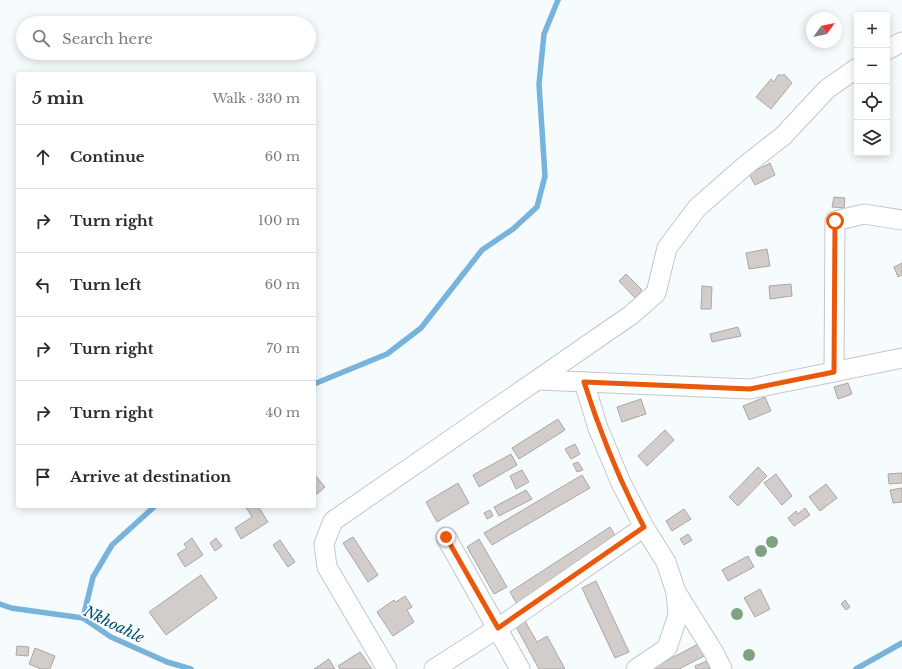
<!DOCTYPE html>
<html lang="en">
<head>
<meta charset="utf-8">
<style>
  body { margin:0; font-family:"Libre Baskerville",serif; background:#f7f7f7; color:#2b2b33 }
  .controls { position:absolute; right:12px; top:12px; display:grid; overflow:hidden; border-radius:4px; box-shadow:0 2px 10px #0003 }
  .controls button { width:36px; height:36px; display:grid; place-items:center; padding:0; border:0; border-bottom:1px solid #e1e1e2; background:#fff; color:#2b2b33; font:20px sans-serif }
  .compass { position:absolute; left:806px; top:12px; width:36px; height:36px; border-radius:50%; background:#fff; box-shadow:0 2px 10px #0003; rotate:57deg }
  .stop { position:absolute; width:12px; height:12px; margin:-9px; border:3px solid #ea580c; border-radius:50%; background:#fff }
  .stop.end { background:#ea580c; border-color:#fff; box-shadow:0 1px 4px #0008 }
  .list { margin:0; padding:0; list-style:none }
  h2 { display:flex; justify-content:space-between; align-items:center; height:52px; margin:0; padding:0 16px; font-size:17px }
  h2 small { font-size:13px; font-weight:400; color:#7c7c81 }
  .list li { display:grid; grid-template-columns:26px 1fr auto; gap:12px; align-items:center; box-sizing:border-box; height:64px; padding:0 16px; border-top:1px solid #e1e1e2 }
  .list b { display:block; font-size:15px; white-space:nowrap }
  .list em { font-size:13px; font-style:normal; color:#7c7c81 }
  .icon { flex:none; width:22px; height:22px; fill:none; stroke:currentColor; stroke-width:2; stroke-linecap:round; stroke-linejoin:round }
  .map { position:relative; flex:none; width:902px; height:669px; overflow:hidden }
  .search { position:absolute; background:#fff; box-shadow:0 2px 10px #0003; left:16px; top:16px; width:300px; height:44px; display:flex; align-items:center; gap:10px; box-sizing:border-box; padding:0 14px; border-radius:22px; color:#7c7c81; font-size:15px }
  .panel { position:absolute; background:#fff; box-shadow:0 2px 10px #0003; left:16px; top:72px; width:300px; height:436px; border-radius:4px }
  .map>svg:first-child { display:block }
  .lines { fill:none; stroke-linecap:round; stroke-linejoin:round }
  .stream { stroke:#77b3db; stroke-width:5.5 }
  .building { fill:#d2ccca; stroke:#aca6a5 }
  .street-casing { stroke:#c2c7cb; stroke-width:21 }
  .street { stroke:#fff; stroke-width:19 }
  .tree { fill:#7fa381 }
  .route { stroke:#ea580c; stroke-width:5 }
  .labels { text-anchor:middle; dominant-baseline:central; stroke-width:4; stroke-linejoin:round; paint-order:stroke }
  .water-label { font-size:15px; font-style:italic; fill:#004f76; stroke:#fff }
</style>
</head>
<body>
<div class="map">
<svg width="902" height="669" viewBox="0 0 902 669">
  <rect width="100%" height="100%" fill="#f6fbfe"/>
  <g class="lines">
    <g class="stream">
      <polyline points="314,384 387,354 421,328 482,250 513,229 537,207 545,176 539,84 544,34 558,0"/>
      <polyline points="0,604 11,608 83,618 111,637 167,662 191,669"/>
      <polyline points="83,618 93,577 112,545 155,506"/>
      <polyline points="856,669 902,643"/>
    </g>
  </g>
  <g class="building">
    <polygon points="778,75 785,75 792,83 771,109 756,97 771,79 774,82"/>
    <polygon points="770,163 775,175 755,185 749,174"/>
    <polygon points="834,197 845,198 844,208 832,207"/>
    <polygon points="767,249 770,266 749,269 746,253"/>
    <polygon points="902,263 902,275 898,277 894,267"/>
    <polygon points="626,274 642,290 635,298 619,281"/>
    <polygon points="791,284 792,296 770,299 769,286"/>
    <polygon points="702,286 712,287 711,309 701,309"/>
    <polygon points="738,327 741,336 712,342 710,334"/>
    <polygon points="848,383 852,394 838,399 834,387"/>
    <polygon points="765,397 771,411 749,420 743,406"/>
    <polygon points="641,399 646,414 622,422 617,407"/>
    <polygon points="558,419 565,430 519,459 512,448"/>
    <polygon points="665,430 674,440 647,466 638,456"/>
    <polygon points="575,444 580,454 571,459 565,449"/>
    <polygon points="511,454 517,465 479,487 473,475"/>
    <polygon points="578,462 583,470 577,472 573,464"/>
    <polygon points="758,467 767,476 738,506 729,497"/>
    <polygon points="522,470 529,482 516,489 510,476"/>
    <polygon points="902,473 902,483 889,484 888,474"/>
    <polygon points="776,474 792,496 782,505 764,483"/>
    <polygon points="315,475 325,487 317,494 314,490"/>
    <polygon points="582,475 590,488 492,545 484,533"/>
    <polygon points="458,483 469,503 437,522 426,502"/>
    <polygon points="826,484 837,498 820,511 809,497"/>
    <polygon points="902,488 902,502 893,503 890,490"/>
    <polygon points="526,490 532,499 499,516 494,507"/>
    <polygon points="245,506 258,506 268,522 241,539 235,528 252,517"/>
    <polygon points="805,508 810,515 794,526 788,518 796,511 798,514"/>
    <polygon points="684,509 691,519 672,531 666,521"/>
    <polygon points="490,510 493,516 487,519 484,513"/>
    <polygon points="610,527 618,540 518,606 510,592"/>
    <polygon points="688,534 692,540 684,545 680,539"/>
    <polygon points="353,537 378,575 368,582 343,543"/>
    <polygon points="192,538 203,555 185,567 177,554 187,548 184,544"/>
    <polygon points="216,538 222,546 215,551 210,543"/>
    <polygon points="479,539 507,587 494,594 467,547"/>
    <polygon points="280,540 295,562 288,567 273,545"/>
    <polygon points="748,556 754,567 728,581 722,570"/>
    <polygon points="201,575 217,598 166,635 149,612"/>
    <polygon points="596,581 629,652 615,658 582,588"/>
    <polygon points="760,589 770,609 755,617 744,598"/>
    <polygon points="405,596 412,607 407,610 414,622 393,636 377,612 394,600 396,602"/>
    <polygon points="845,600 850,607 846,610 841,604"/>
    <polygon points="522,616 537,642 547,636 565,669 539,669 513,621"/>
    <polygon points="700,643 706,655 679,669 651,669"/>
    <polygon points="17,646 29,647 28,656 16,655"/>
    <polygon points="35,648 55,656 50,669 41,669 29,664"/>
    <polygon points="360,652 372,669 340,669 338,666"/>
    <polygon points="329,659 335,669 314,669"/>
    <polygon points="707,661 710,669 696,669 695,666"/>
  </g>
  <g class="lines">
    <g class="street-casing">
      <g id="street">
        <polyline points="887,50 902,42"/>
        <polyline points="834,372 835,221 864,214 902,220"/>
        <polyline points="539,380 750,389 902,358"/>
        <polyline points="644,527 666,562 676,592 713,651 722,669"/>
        <polyline points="446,537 520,669"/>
        <polyline points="387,669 327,567 324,544 333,521 631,315 656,293 667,248 697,208 746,165 783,136 827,89 857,68"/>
        <polyline points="434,669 498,628 644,527 621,483 598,428 584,382"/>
        <polyline points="636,669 667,648 678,615 676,593"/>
      </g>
    </g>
    <use href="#street" class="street"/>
  </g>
  <g class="tree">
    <circle cx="772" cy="542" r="6"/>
    <circle cx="761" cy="551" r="6"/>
    <circle cx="737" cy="614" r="6"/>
    <circle cx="749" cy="655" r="6"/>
  </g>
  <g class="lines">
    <path class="route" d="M 446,537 L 498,628 L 644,527 C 618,478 601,435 584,382 L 750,389 L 834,372 L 835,221"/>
  </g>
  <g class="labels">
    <g class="water-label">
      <text transform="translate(114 624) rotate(26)">Nkhoahle</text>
    </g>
  </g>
</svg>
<div class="controls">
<button>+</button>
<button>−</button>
<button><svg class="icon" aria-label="locate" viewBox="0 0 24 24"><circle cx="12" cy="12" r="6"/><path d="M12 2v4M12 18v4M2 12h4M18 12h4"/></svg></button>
<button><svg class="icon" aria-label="layers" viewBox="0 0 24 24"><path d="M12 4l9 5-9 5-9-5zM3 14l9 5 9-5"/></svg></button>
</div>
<svg class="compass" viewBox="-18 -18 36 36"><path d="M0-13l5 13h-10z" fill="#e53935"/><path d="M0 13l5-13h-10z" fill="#7c7c81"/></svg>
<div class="stop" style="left:835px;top:221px"></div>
<div class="stop end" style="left:446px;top:537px"></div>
<div class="search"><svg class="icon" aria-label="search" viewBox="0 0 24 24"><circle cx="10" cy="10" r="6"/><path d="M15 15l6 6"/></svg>Search here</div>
<section class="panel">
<h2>5 min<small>Walk · 330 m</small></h2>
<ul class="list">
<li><svg class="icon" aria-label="ahead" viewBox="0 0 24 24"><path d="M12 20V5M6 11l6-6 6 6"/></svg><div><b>Continue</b></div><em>60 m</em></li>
<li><svg class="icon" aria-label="right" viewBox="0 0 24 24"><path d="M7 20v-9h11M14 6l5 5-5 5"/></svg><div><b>Turn right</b></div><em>100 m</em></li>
<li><svg class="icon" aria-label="left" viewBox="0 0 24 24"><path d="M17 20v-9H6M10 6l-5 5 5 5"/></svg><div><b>Turn left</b></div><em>60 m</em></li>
<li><svg class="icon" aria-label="right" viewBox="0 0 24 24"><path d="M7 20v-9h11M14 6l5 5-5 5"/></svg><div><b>Turn right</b></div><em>70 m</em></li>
<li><svg class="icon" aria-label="right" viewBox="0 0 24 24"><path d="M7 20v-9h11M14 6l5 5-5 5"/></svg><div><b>Turn right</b></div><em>40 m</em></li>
<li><svg class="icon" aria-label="arrive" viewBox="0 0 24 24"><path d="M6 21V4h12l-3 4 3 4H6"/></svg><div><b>Arrive at destination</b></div></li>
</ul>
</section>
</div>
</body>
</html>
